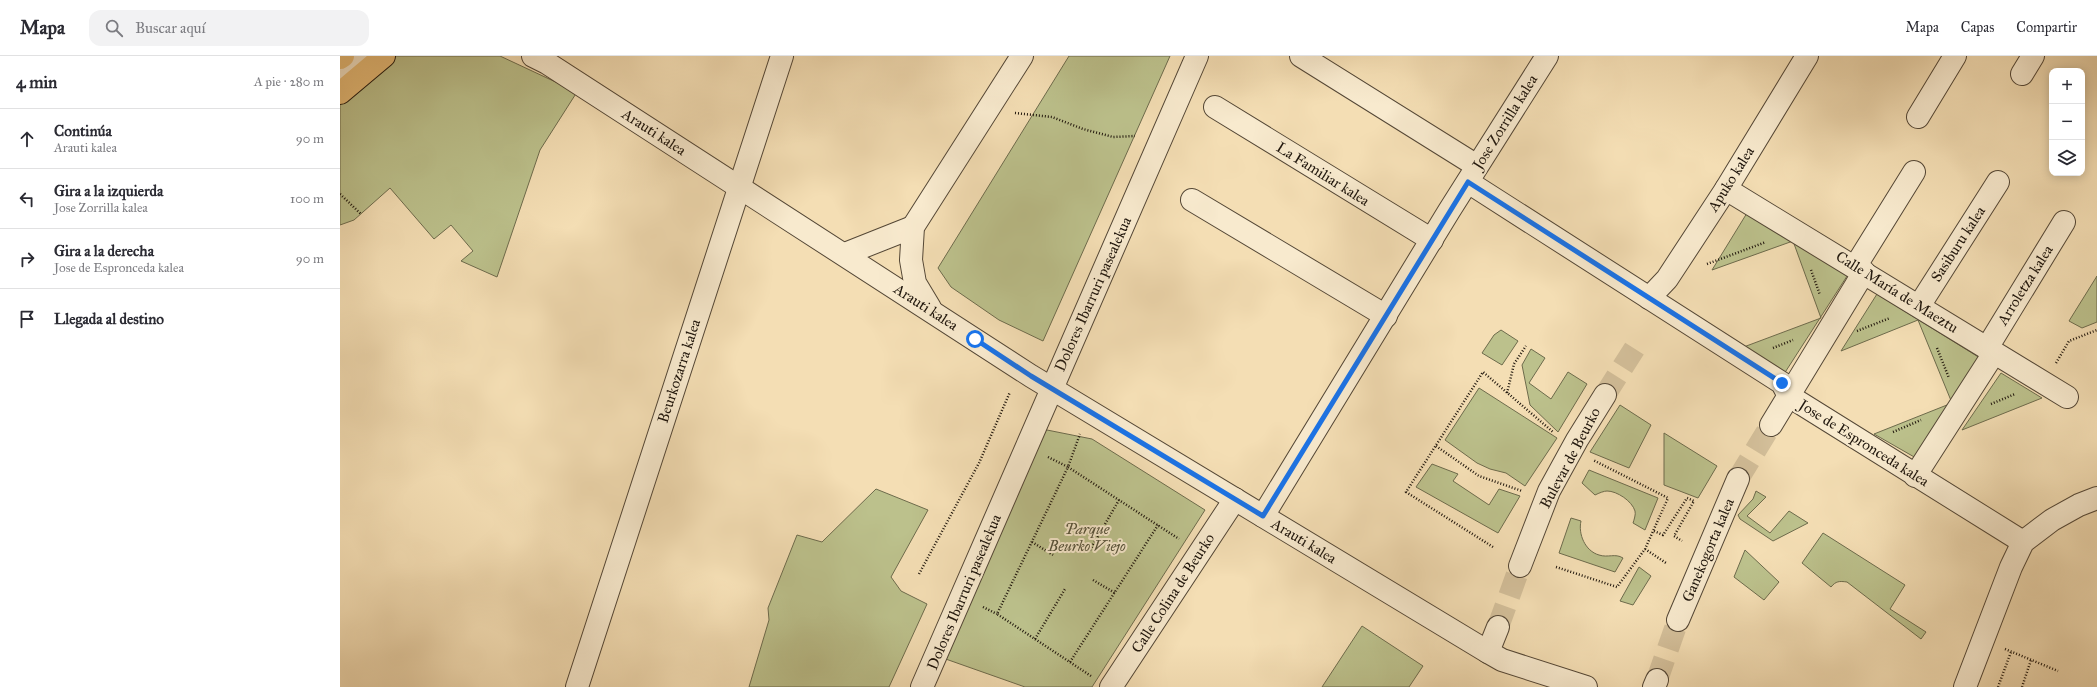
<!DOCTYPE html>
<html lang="es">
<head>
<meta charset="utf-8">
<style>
  body { margin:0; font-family:"IM FELL Great Primer",serif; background:#f2f2f3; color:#2b2b33 }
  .controls { position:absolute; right:12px; top:12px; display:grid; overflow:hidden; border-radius:8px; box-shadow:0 2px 10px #0003 }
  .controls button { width:36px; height:36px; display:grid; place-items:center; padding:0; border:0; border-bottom:1px solid #e1e1e2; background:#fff; color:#2b2b33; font:20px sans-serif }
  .stop { position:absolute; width:12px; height:12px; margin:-9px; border:3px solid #1a73e8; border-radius:50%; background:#fff }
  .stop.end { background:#1a73e8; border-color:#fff; box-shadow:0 1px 4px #0008 }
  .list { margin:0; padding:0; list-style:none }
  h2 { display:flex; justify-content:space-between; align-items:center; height:52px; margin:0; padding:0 16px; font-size:17px }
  h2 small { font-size:13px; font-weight:400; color:#7c7c81 }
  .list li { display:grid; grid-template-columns:26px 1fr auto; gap:12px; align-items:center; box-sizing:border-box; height:60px; padding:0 16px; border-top:1px solid #e1e1e2 }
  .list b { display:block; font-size:15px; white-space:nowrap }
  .list p { margin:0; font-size:13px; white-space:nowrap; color:#7c7c81 }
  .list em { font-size:13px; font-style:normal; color:#7c7c81 }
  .icon { flex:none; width:22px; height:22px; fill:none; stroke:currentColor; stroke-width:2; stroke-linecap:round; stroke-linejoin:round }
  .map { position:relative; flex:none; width:1757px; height:631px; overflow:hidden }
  header { display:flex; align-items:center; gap:24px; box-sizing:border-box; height:56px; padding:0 20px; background:#fff; border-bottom:1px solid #e1e1e2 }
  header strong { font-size:19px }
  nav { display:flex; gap:22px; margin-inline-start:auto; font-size:14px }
  .search { width:280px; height:36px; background:#f2f2f3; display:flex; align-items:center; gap:10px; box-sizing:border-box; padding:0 14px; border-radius:12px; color:#7c7c81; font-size:15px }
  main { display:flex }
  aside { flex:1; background:#fff }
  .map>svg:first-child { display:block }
  .green { fill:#bcc18c; stroke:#6d6b4c }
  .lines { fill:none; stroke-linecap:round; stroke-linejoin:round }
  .minor-tunnel { stroke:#d4c09b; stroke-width:22; stroke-dasharray:22 11; stroke-linecap:butt }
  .minor-casing { stroke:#544736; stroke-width:24 }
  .major-casing { stroke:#1e150c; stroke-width:24 }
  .path { stroke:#1e150c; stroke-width:2.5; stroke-dasharray:1 2; stroke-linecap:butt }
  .minor { stroke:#f8eace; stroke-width:22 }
  .major { stroke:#eabf7a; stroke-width:22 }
  .route { stroke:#1a73e8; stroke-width:5 }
  .labels { text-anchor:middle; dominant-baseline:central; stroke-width:4; stroke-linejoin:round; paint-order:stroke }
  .street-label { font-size:15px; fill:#1e150c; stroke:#f8eace }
  .park-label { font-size:15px; font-style:italic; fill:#555139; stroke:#f8eace }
</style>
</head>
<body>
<header>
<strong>Mapa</strong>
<div class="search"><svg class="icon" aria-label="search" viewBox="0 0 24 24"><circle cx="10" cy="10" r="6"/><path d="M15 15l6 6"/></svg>Buscar aquí</div>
<nav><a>Mapa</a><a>Capas</a><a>Compartir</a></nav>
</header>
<main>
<aside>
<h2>4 min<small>A pie · 280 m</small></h2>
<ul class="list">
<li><svg class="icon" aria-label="ahead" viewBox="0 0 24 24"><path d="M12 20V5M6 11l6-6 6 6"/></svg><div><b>Continúa</b><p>Arauti kalea</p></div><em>90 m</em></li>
<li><svg class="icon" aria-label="left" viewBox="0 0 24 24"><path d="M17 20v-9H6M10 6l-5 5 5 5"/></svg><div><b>Gira a la izquierda</b><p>Jose Zorrilla kalea</p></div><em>100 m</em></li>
<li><svg class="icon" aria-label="right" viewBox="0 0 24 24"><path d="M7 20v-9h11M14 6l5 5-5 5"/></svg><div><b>Gira a la derecha</b><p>Jose de Espronceda kalea</p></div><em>90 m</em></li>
<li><svg class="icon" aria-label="arrive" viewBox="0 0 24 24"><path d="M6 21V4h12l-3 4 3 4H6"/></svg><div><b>Llegada al destino</b></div></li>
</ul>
</aside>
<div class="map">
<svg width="1757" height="631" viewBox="0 0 1757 631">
  <rect width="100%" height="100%" fill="#f4deb4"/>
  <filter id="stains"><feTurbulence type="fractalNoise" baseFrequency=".005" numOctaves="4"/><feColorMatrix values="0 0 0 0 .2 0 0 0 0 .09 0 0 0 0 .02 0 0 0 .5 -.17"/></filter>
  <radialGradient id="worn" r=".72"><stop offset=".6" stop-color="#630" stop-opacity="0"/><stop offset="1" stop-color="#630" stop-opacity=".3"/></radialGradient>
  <g class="green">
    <polygon points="17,0 160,0 237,36 200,94 157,221 121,205 133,195 111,169 94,183 50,132 14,164 0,169 0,17"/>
    <polygon points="729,0 830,0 703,285 659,264 611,231 598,212"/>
    <polygon points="1407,157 1509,217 1444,318 1401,292 1481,262 1453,185 1372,214"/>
    <polygon points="1757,220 1757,266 1742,272 1729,265"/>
    <polygon points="1537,238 1640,302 1576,402 1534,378 1612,347 1578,264 1501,295"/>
    <polygon points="1161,274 1178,285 1162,309 1142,297 1154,279"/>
    <polygon points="1191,293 1205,302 1189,327 1211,343 1228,316 1247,328 1218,376 1190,349 1182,309"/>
    <polygon points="1661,317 1702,342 1622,374"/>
    <polygon points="1139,332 1217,382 1185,430 1166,417 1150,413 1137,407 1105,384"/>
    <polygon points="1280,349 1311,369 1289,412 1250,396"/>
    <polygon points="702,373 752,383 865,454 752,631 685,631 600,601"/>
    <polygon points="1324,377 1377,410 1358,442 1324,429"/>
    <polygon points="1092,408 1118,418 1113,425 1149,449 1159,433 1180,440 1158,477 1076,431"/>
    <path d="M 1249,414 L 1318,442 L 1305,474 L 1293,467 C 1294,464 1296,458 1295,455 C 1292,445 1277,435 1267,435 C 1264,435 1259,437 1255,439 L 1242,427 Z"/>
    <polygon points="536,433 588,454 551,521 561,535 587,548 549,631 409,631 429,564 428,552 457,479 482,486"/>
    <polygon points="1416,435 1426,441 1407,460 1430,477 1449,455 1468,467 1433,485 1400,463 1398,459 1413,443"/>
    <path d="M 1231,462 L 1241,465 C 1238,478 1245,495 1259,499 C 1268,502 1275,497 1283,502 L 1275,516 L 1219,497 Z"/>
    <path d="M 1483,477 L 1565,529 L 1550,553 L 1586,576 L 1581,583 L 1507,526 C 1499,525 1496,525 1491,531 L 1462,507 Z"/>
    <polygon points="1405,494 1439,526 1424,544 1394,521"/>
    <polygon points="1299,511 1311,520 1293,549 1280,545"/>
    <polygon points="1022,570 1083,610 1069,631 982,631"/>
  </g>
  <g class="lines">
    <g class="minor-tunnel">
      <polyline points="1265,339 1298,287"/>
      <polyline points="1398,423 1431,369"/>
      <polyline points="1158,571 1180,510"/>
      <polyline points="1317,624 1338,564"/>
    </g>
    <g class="minor-casing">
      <g id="minor">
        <polyline points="193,0 207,7 691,320 1148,596 1162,604 1246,631"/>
        <polyline points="961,0 1137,110"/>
        <polyline points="0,16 21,0"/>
        <polyline points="1682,18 1693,0"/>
        <polyline points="875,51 1092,184"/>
        <polyline points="1578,61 1615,0"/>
        <polyline points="1128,126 1442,327 1449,340 1683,486"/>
        <polyline points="1386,133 1727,341"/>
        <polyline points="852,144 1046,260"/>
        <polyline points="505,198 573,171"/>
        <polyline points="1515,211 1574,116"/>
        <polyline points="1309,242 1327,223 1386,133 1467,0"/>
        <polyline points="1579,250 1658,126"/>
        <polyline points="590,252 575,227 571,204 573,171 682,0"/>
        <polyline points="1647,292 1724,166"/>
        <polyline points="1431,369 1524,216"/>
        <polyline points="1575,420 1654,297"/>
        <polyline points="923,460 1109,155 1207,0"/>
        <polyline points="1180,510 1209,435 1237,384 1265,339"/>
        <polyline points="1338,564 1398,423"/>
        <polyline points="1148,596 1158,571"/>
        <polyline points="237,631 442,0"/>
        <polyline points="582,631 857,0"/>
        <polyline points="771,631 895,443"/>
        <polyline points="1314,631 1317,624"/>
        <polyline points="1625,631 1671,511 1683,486 1712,464 1739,449 1757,442"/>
      </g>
    </g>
    <g class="major-casing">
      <g id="major">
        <polyline points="0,2 3,0"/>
        <polyline points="0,37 44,0"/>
      </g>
    </g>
    <g class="path">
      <polyline points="675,57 712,61 743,73 773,81 795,80"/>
      <polyline points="0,138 21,158"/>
      <polyline points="1367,208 1426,186"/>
      <polyline points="1471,214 1480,239"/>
      <polyline points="1517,275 1550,262"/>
      <polyline points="1433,292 1453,284"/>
      <polyline points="1597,292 1609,322"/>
      <polyline points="1716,307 1729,285 1757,274"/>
      <polyline points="1167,337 1174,308 1186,290"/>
      <polyline points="1651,348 1675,338"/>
      <polyline points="1553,376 1581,364"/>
      <polyline points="1096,390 1139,420 1182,435"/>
      <polyline points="708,401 728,411 740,378"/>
      <polyline points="1314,475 1323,479 1347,442 1354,445 1334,480 1342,485"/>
      <polyline points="692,486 713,499"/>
      <polyline points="1153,491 1066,436 1143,316 1213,376"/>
      <polyline points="1305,493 1326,507"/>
      <polyline points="750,494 779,444"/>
      <polyline points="1216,511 1277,531 1305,493 1328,442 1253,404"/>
      <polyline points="579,518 639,407 670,336"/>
      <polyline points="753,524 775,537"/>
      <polyline points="643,551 657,558"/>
      <polyline points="695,583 725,533"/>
      <polyline points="1665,593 1718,615"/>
      <polyline points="730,606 818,469"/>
      <polyline points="751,620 657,558 728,411 839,483"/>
      <polyline points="1658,631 1671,596"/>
      <polyline points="1682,631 1691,604"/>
    </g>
    <use href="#minor" class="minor"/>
    <use href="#major" class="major"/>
  </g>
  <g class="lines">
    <polyline class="route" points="635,283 691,320 923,460 1128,126 1442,327"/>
  </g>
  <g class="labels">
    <g class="street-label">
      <text transform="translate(1165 66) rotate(-58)">Jose Zorrilla kalea</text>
      <text transform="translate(314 76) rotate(33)">Arauti kalea</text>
      <text transform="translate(983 118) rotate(32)">La Familiar kalea</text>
      <text transform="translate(1391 123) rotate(-58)">Apuko kalea</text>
      <text transform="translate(1618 188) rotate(-57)">Sasiburu kalea</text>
      <text transform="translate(1685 229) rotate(-58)">Arroletza kalea</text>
      <text transform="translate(1557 236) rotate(32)">Calle María de Maeztu</text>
      <text transform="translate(753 238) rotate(-66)">Dolores Ibarruri pasealekua</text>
      <text transform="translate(586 251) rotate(33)">Arauti kalea</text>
      <text transform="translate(339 315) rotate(-72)">Beurkozarra kalea</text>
      <text transform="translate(1524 387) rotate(32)">Jose de Espronceda kalea</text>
      <text transform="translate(1230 402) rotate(-62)">Bulevar de Beurko</text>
      <text transform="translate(964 485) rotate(31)">Arauti kalea</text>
      <text transform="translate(1368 494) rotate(-67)">Ganekogorta kalea</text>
      <text transform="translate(624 536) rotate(-67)">Dolores Ibarruri pasealekua</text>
      <text transform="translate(833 537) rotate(-57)">Calle Colina de Beurko</text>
    </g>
    <g class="park-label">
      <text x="747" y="473">Parque<tspan x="747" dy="17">Beurko Viejo</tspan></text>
    </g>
  </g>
  <rect width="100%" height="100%" filter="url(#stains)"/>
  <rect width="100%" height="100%" fill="url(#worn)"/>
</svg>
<div class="controls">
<button>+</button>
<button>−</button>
<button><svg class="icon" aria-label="layers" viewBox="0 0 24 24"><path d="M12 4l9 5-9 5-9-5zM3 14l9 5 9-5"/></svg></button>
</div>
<div class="stop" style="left:635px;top:283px"></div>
<div class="stop end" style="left:1442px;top:327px"></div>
</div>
</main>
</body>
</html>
